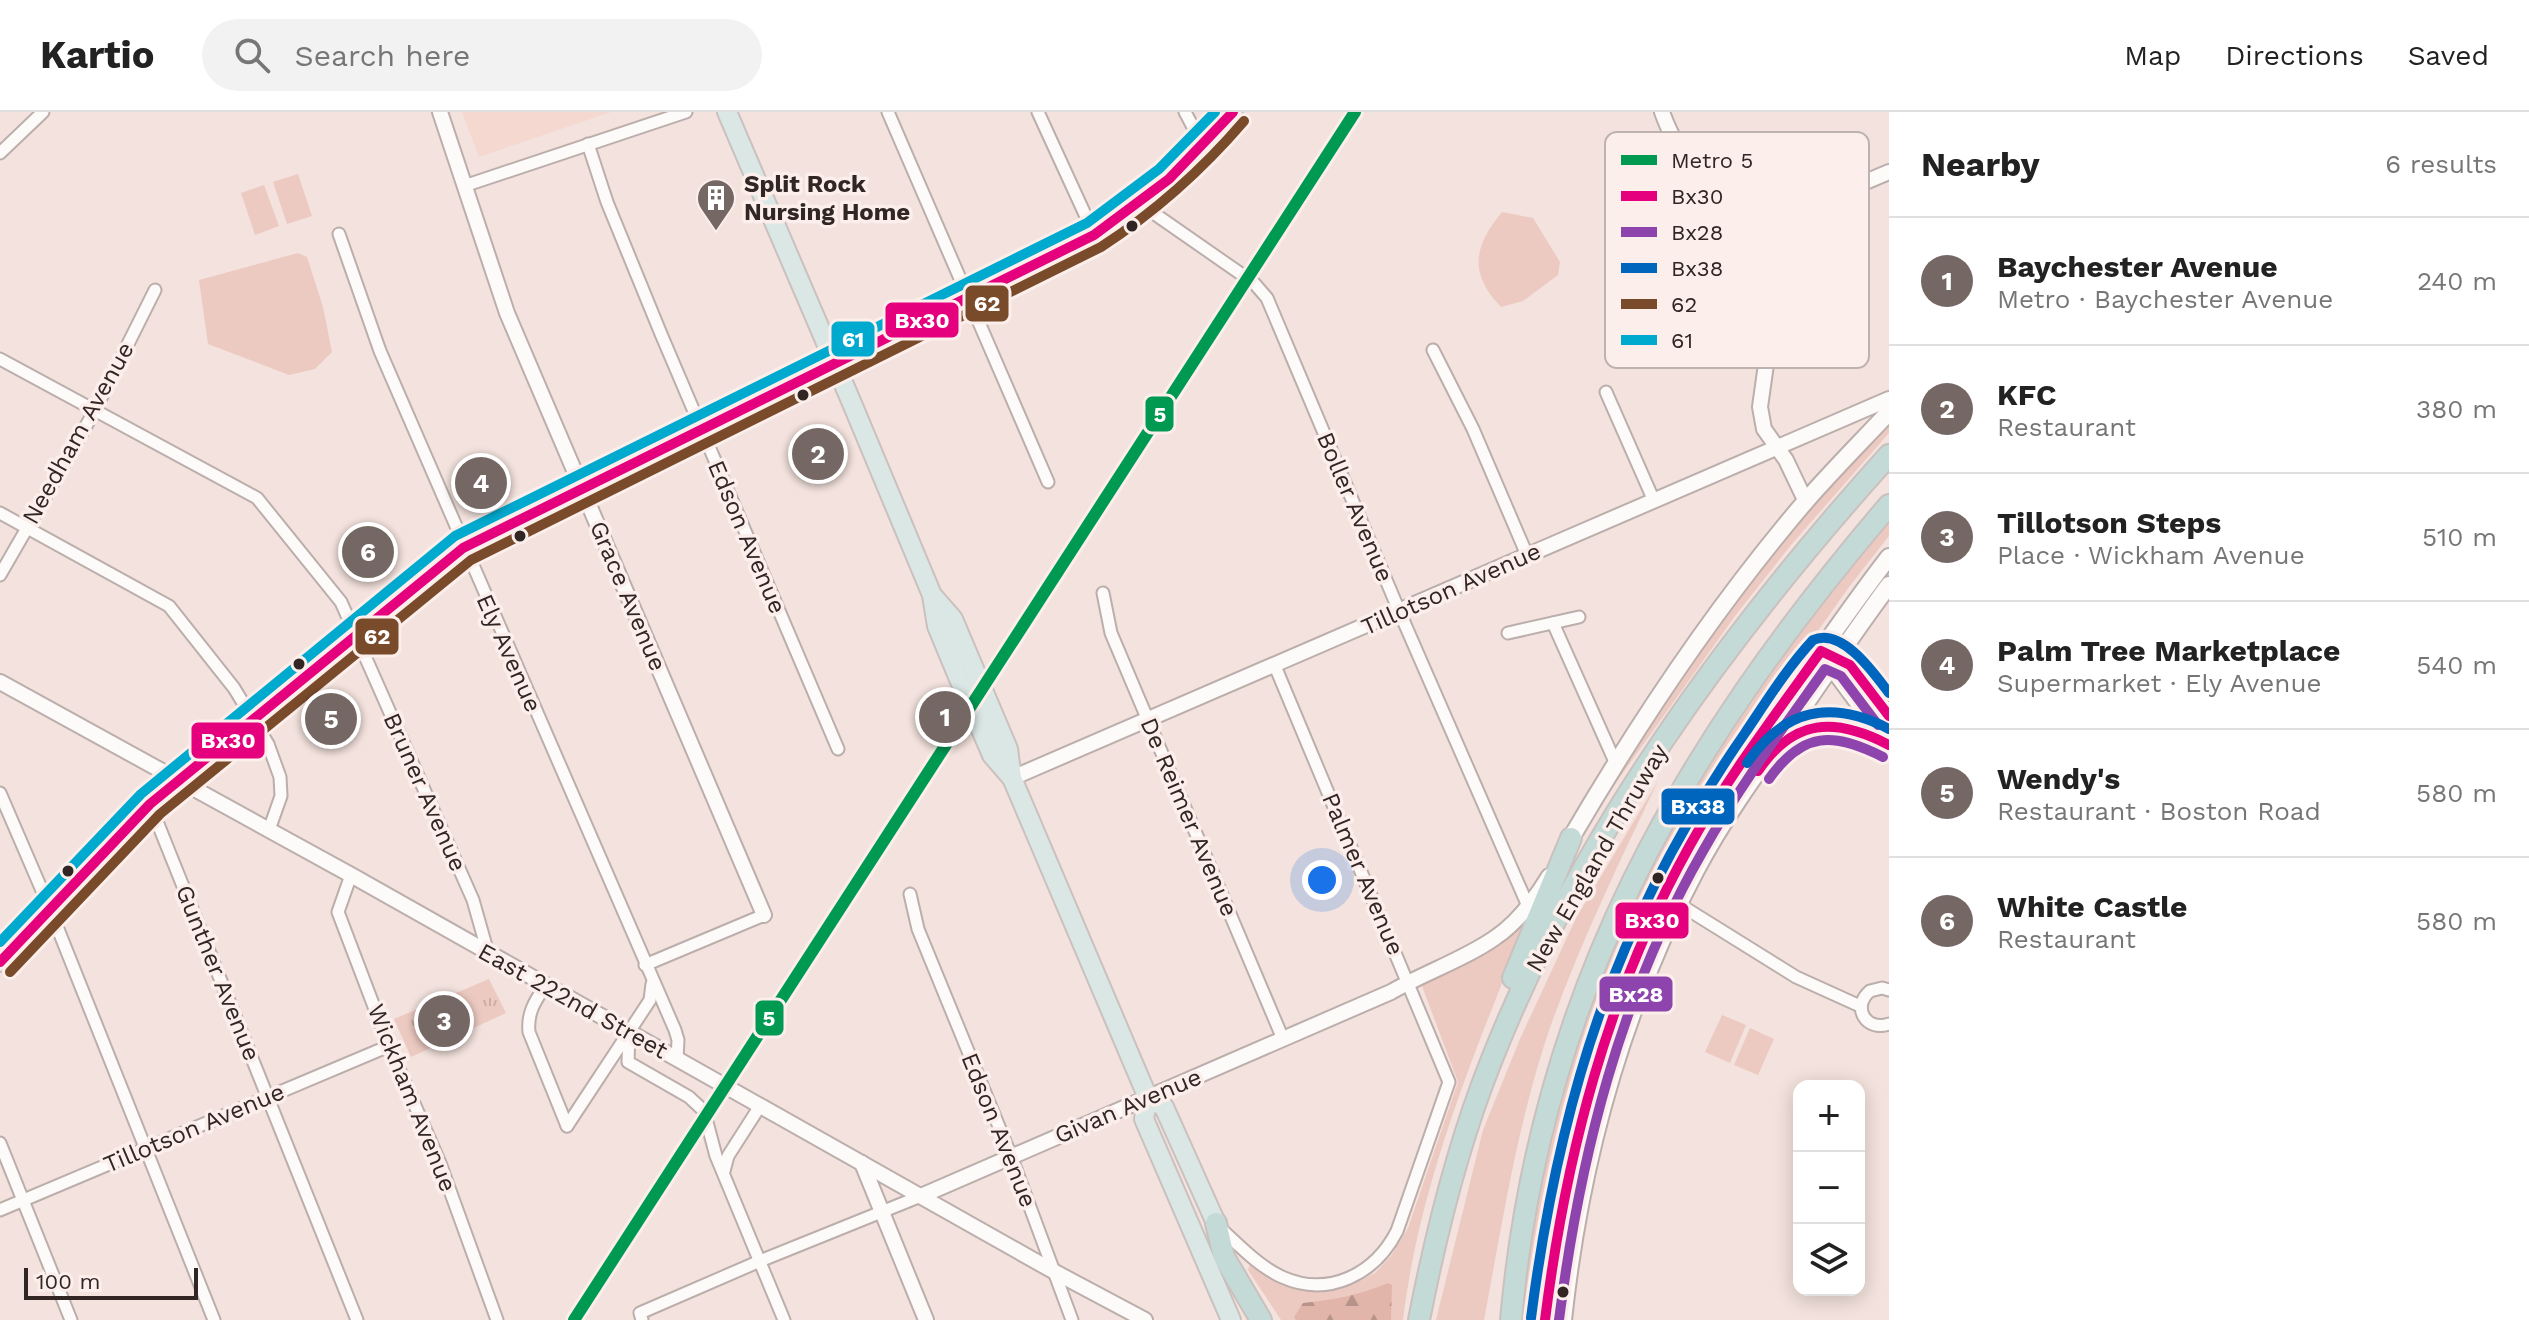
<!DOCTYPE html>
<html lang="en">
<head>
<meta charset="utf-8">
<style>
  body { margin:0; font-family:"Work Sans",sans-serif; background:#f2f2f2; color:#222 }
  .controls { position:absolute; right:24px; bottom:24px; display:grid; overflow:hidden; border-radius:16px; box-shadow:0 4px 20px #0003 }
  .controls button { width:72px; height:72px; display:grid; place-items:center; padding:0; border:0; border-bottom:2px solid #e0e0e0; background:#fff; color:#222; font:40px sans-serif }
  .scale { position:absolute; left:24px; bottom:20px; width:174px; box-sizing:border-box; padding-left:8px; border:4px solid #312623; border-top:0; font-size:22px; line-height:28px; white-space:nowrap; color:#312623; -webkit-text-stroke:6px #fbeeeb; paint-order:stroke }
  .you { position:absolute; left:1322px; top:768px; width:28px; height:28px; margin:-20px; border:6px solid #fff; border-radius:50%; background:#1a73e8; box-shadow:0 0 0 12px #1a73e833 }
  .badge { display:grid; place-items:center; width:52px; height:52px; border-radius:50%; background:#756864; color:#fff; font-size:26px; font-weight:700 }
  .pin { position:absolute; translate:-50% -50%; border:4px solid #fff; box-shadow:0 2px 8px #0006 }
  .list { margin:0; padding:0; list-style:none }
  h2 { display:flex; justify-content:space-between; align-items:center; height:104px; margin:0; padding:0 32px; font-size:34px }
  h2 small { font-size:26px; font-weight:400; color:#767676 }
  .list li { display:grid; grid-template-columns:52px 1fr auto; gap:24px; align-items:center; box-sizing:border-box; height:128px; padding:0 32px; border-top:2px solid #e0e0e0 }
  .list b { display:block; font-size:30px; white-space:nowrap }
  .list p { margin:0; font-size:26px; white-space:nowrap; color:#767676 }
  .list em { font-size:26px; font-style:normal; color:#767676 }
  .icon { flex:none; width:44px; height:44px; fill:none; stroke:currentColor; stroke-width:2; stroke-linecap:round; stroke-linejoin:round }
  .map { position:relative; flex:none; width:1889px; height:1208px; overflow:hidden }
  header { display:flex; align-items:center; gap:48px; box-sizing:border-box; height:112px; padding:0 40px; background:#fff; border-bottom:2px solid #e0e0e0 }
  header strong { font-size:38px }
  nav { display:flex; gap:44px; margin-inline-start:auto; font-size:28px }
  .search { width:560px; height:72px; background:#f2f2f2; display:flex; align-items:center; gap:20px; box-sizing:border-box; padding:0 28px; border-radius:44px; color:#767676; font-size:30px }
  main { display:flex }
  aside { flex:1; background:#fff }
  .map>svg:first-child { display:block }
  .built { fill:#f5d8d0 }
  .grass { fill:#eccac1 }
  .forest { fill:url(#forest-firs) }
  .park { fill:url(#park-tufts) }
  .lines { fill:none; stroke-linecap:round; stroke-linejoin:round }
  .minor-casing { stroke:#bbaeab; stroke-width:15 }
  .tertiary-casing { stroke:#bbaeab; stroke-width:18 }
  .secondary-casing { stroke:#bbaeab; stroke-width:20 }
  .primary-casing { stroke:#cac1bf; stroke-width:22 }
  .motorway-casing { stroke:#cac1bf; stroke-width:24 }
  .minor { stroke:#fdfbfa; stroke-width:11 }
  .tertiary { stroke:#fdfbfa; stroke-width:14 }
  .secondary { stroke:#fdfbfa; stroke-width:16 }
  .primary { stroke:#dbe7e5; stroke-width:18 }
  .motorway { stroke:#c4dad7; stroke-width:20 }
  .bus-1-casing { stroke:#fbeeeb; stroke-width:16 }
  .bus-2-casing { stroke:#fbeeeb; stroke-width:16 }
  .bus-3-casing { stroke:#fbeeeb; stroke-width:16 }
  .bus-4-casing { stroke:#fbeeeb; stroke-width:16 }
  .bus-5-casing { stroke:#fbeeeb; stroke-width:16 }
  .bus-1 { stroke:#e5007d; stroke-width:10 }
  .bus-2 { stroke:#8e44ad; stroke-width:10 }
  .bus-3 { stroke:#0065bd; stroke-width:10 }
  .bus-4 { stroke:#7a4b2a; stroke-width:10 }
  .bus-5 { stroke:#00a9ce; stroke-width:10 }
  .metro-1-casing { stroke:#fbeeeb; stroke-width:18 }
  .metro-1 { stroke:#009952; stroke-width:12 }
  .bus-dot { fill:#312623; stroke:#fbeeeb; stroke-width:3 }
  .labels { text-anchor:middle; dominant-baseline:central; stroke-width:7; stroke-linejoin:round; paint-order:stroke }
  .poi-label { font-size:24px; font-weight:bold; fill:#312623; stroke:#fbeeeb; text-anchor:start }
  .street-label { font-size:24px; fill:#312623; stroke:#fbeeeb }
  .key { fill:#fbeeeb; stroke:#beb2af; stroke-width:2 }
  .key-label { font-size:22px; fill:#312623 }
  .line-badge { stroke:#fbeeeb; stroke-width:3 }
  .badge-label { font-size:22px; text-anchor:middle; font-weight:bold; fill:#fff }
</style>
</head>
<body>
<header>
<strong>Kartio</strong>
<div class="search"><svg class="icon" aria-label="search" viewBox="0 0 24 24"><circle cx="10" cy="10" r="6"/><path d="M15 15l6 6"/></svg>Search here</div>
<nav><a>Map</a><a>Directions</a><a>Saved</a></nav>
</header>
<main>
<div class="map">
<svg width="1889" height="1208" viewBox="0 0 1889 1208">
  <defs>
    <pattern id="forest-firs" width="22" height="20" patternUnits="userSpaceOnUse" patternTransform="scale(2)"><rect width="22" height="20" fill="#e2b5aa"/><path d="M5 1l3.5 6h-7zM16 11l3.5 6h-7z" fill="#b8938a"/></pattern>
    <pattern id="park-tufts" width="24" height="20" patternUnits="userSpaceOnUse" patternTransform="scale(2)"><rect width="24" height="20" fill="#eccac1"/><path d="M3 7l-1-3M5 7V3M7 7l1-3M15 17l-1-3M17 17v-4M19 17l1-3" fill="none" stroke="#cbada6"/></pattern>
  </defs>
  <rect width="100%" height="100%" fill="#f3e2dd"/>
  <polygon class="built" points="462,0 611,0 479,45"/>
  <g class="grass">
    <polygon points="298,62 312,104 287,112 273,70"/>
    <polygon points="264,73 279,114 255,123 241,81"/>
    <path d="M 1502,100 L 1533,106 L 1560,150 L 1558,163 L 1523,189 L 1501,195 C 1468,161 1474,134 1502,100 Z"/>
    <polygon points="298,141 307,145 323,195 332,240 315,257 289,263 208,232 199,168"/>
    <path d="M 1889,309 L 1889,321 L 1791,433 L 1735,504 L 1605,686 C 1683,550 1781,423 1889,309 Z"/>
    <path d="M 1889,409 L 1889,424 L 1849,475 L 1706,677 L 1646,786 L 1617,850 L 1575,975 L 1560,1036 L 1532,1206 L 1522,1208 C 1535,1076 1566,945 1618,822 C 1639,772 1667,725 1695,678 C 1753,583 1818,494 1889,409 Z"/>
    <path d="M 1658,669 C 1620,749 1582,827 1552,910 C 1518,1006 1503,1108 1484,1208 L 1436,1208 L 1483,1018 L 1520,927 L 1576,806 Z"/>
    <path d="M 1528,807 C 1476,936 1420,1068 1403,1208 L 1281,1208 L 1248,1158 L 1250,1152 L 1277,1171 L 1306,1178 L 1327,1178 L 1354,1172 L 1375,1161 L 1391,1144 L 1408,1116 L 1458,970 L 1422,874 L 1426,868 C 1463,852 1498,835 1528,807 Z"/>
    <polygon points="1722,903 1746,913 1730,951 1705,940"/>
    <polygon points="1750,916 1774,927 1758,963 1734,953"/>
  </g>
  <path class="forest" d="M 1388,1171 L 1392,1173 L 1391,1208 L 1296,1208 L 1294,1205 L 1303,1191 C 1333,1188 1360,1183 1388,1171 Z"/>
  <polygon class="park" points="489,867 506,901 411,945 394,907"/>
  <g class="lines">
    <g class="minor-casing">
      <g id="minor">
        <polyline points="888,0 1048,370"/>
        <polyline points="1038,0 1094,122"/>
        <polyline points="1185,0 1203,34"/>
        <polyline points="588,32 607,90 661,222 838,637"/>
        <polyline points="0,41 43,0"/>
        <polyline points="464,74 686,0"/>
        <polyline points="1139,91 1254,171 1267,186 1400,501 1528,794"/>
        <polyline points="339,122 380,239 675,918 678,928 677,947"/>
        <polyline points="1433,238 1473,317 1527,443"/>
        <polyline points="0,247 257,386 341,490 473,788 488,841"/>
        <polyline points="1606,280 1654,389"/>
        <polyline points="0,401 169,494 234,576 268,632 280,665 281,684 269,718"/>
        <polyline points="0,463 94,300 155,178"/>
        <polyline points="1103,481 1111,521 1283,927"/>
        <polyline points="1553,511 1616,652"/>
        <polyline points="1508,521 1579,505"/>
        <polyline points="0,681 50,797 214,1208"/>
        <polyline points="150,692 357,1208"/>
        <polyline points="351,763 338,800 389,934 440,1051 497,1208"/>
        <polyline points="910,782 918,817 1011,1044 1072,1208"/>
        <polyline points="1674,789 1796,865 1860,894"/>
        <polyline points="645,853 764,803"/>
        <path d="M 545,874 C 535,889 527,901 529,920 L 567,1014"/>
        <path d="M 1889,878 L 1882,876 L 1870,879 C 1851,895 1866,920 1889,912"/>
        <polyline points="629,920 628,950 689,985 704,999 716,1044 784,1208"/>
        <polyline points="567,1014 650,888 652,872"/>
        <polyline points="0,1031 71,1208"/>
        <polyline points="724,1059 728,1044 760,994"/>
        <polyline points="0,1098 389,934"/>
        <path d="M 1219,1115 C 1239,1133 1258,1154 1282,1165 C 1329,1186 1375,1162 1397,1119 L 1449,970 L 1275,554"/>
        <polyline points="642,1208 640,1201 760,1149 921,1084"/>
      </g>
    </g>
    <g class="tertiary-casing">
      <g id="tertiary">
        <polyline points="440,0 507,201 764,803"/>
        <path d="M 1662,0 C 1679,47 1700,68 1746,88 C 1760,95 1772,101 1787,103"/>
        <polyline points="1806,390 1786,348 1764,317 1760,295 1787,103 1889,60"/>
        <polyline points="0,570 351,763 1053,1159 1145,1208"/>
        <polyline points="1012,666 1889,287"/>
        <polyline points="862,1051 926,1208"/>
        <path d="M 921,1084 L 1391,880 C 1424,861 1467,846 1496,825 C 1518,810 1535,787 1549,764"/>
      </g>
    </g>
    <g class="secondary-casing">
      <g id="secondary">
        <polyline points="1830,542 1850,553 1889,604"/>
        <polyline points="1826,547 1886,628"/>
        <path d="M 1783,630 C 1822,604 1850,611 1889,633"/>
        <path d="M 1571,726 C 1640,608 1717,493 1805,390 C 1832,359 1861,330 1889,300"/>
        <path d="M 1545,1208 C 1562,1053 1601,901 1674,762 C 1707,699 1749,642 1790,583 C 1822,537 1854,490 1889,445"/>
        <path d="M 1563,1208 C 1580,1050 1621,899 1696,758 C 1724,705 1760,656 1795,607 C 1826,562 1856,517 1889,473"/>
      </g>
    </g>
    <g class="primary-casing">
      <g id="primary">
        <polyline points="727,0 851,289 932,483 937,514 959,567 992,643 1011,665"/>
        <polyline points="932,483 953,507 1008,637 1012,666 1148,986 1144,1007 1231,1208"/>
        <path d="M 0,850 L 150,692 L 176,669 L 463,436 L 1022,160 C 1046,148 1071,136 1094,123 C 1147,90 1194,48 1233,0"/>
        <polyline points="1148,986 1164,995 1216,1111"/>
      </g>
    </g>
    <g class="motorway-casing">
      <g id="motorway">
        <polyline points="1513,866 1571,726"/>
        <polyline points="1216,1111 1224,1145 1261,1208"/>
        <path d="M 1419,1208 C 1436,1121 1457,1035 1490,952 C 1579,725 1727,523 1889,343"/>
        <path d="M 1511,1208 C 1540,881 1680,638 1889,393"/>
      </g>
    </g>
    <use href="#minor" class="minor"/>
    <use href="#tertiary" class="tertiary"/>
    <use href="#secondary" class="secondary"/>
    <use href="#primary" class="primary"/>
    <use href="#motorway" class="motorway"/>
    <g class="bus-1-casing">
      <g id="bus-1">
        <path d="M 1758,659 C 1794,606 1835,605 1889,633"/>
        <polyline points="0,850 150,692 463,436 1094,123 1169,67 1233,0"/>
        <path d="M 1545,1208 C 1566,1042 1607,882 1689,735 C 1727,666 1775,603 1821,539 L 1850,553 L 1889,604"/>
      </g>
    </g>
    <g class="bus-2-casing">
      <g id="bus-2">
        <path d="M 1769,667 C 1803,619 1833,620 1883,645"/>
        <path d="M 1559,1208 C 1580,1044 1620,883 1703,739 C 1739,675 1783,616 1825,557 L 1841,564 L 1878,613"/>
      </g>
    </g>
    <g class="bus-3-casing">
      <g id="bus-3">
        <path d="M 1747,651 C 1784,597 1831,587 1889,617"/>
        <path d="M 1531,1206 C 1560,983 1616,807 1745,621 C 1766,590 1787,556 1813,528 C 1842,515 1874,561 1889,581"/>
      </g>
    </g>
    <g class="bus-4-casing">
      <path id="bus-4" d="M 10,860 L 160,702 L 471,448 L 1101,135 C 1155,100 1202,58 1244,9"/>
    </g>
    <g class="bus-5-casing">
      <polyline id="bus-5" points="0,830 141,682 455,424 1087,111 1159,57 1215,0"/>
    </g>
    <use href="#bus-1" class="bus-1"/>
    <use href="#bus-2" class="bus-2"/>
    <use href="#bus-3" class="bus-3"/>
    <use href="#bus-4" class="bus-4"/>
    <use href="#bus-5" class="bus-5"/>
    <g class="metro-1-casing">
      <polyline id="metro-1" points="574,1208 1355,0"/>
    </g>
    <use href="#metro-1" class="metro-1"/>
  </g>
  <defs>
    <g id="building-pin" transform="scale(2)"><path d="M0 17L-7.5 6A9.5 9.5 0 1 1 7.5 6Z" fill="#756864" stroke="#fbeeeb"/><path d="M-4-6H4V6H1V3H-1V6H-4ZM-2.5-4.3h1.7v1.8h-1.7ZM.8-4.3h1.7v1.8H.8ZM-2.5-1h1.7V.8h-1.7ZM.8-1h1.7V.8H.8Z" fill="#fff"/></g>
  </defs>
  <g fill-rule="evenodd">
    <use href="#building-pin" x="716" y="86"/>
  </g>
  <g class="bus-dot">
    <circle cx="1132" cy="114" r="7"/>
    <circle cx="803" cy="283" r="7"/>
    <circle cx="520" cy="424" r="7"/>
    <circle cx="299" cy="552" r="7"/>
    <circle cx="68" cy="759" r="7"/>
    <circle cx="1658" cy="766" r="7"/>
    <circle cx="1563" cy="1180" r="7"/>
  </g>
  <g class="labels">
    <g class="poi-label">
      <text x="744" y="72">Split Rock<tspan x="744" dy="28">Nursing Home</tspan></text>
    </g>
    <g class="street-label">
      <text transform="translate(78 321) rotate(-61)">Needham Avenue</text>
      <text transform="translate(1355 395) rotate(67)">Boller Avenue</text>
      <text transform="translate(747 425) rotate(67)">Edson Avenue</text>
      <text transform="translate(1451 477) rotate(-24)">Tillotson Avenue</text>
      <text transform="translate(628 484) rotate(67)">Grace Avenue</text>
      <text transform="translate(509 541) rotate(66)">Ely Avenue</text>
      <text transform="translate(425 680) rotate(66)">Bruner Avenue</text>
      <text transform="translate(1189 705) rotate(67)">De Reimer Avenue</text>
      <text transform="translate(1597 746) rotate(-60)">New England Thruway</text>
      <text transform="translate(1363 762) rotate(67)">Palmer Avenue</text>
      <text transform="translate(218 861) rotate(68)">Gunther Avenue</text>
      <text transform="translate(573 889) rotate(29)">East 222nd Street</text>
      <text transform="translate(412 986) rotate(68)">Wickham Avenue</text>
      <text transform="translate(1128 994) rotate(-23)">Givan Avenue</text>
      <text transform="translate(194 1016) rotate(-23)">Tillotson Avenue</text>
      <text transform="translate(999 1018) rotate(68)">Edson Avenue</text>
    </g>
  </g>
  <rect x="1605" y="20" width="264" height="236" rx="12" class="key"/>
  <rect x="1621" y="43" width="36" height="10" fill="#009952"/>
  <rect x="1621" y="79" width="36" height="10" fill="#e5007d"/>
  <rect x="1621" y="115" width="36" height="10" fill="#8e44ad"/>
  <rect x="1621" y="151" width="36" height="10" fill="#0065bd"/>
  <rect x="1621" y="187" width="36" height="10" fill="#7a4b2a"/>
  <rect x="1621" y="223" width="36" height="10" fill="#00a9ce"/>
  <g class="key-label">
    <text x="1671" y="56">Metro 5</text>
    <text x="1671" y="92">Bx30</text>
    <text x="1671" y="128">Bx28</text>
    <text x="1671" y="164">Bx38</text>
    <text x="1671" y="200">62</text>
    <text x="1671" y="236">61</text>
  </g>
  <g class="line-badge">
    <rect x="964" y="172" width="46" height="39" rx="8" fill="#7a4b2a"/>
    <rect x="884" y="189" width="76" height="38" rx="8" fill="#e5007d"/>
    <rect x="830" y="208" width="46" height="38" rx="8" fill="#00a9ce"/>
    <rect x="1144" y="283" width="31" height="38" rx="8" fill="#009952"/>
    <rect x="354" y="505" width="46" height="39" rx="8" fill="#7a4b2a"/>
    <rect x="190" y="609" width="76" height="39" rx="8" fill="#e5007d"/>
    <rect x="1660" y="675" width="76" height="39" rx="8" fill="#0065bd"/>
    <rect x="1614" y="789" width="76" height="39" rx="8" fill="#e5007d"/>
    <rect x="1598" y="863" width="76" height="38" rx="8" fill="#8e44ad"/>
    <rect x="754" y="887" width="31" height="38" rx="8" fill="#009952"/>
  </g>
  <g class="badge-label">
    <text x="987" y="199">62</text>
    <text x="922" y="216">Bx30</text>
    <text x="853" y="235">61</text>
    <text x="1160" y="310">5</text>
    <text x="377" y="532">62</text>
    <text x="228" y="636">Bx30</text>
    <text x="1698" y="702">Bx38</text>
    <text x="1652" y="816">Bx30</text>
    <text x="1636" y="890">Bx28</text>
    <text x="769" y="914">5</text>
  </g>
</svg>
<div class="controls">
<button>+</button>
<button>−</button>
<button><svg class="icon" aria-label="layers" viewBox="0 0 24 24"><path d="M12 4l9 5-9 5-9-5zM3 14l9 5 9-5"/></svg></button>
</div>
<div class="scale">100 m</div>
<div class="you"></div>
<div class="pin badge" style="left:945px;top:605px">1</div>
<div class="pin badge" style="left:818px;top:342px">2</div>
<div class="pin badge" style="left:444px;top:909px">3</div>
<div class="pin badge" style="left:481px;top:371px">4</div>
<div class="pin badge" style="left:331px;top:607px">5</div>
<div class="pin badge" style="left:368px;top:440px">6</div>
</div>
<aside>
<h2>Nearby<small>6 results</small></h2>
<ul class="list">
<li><span class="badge">1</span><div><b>Baychester Avenue</b><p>Metro · Baychester Avenue</p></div><em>240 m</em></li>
<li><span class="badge">2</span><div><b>KFC</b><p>Restaurant</p></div><em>380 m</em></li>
<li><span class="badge">3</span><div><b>Tillotson Steps</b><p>Place · Wickham Avenue</p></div><em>510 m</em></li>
<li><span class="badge">4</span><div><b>Palm Tree Marketplace</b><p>Supermarket · Ely Avenue</p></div><em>540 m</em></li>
<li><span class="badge">5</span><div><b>Wendy's</b><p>Restaurant · Boston Road</p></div><em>580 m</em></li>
<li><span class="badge">6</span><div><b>White Castle</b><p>Restaurant</p></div><em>580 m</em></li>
</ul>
</aside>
</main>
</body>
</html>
